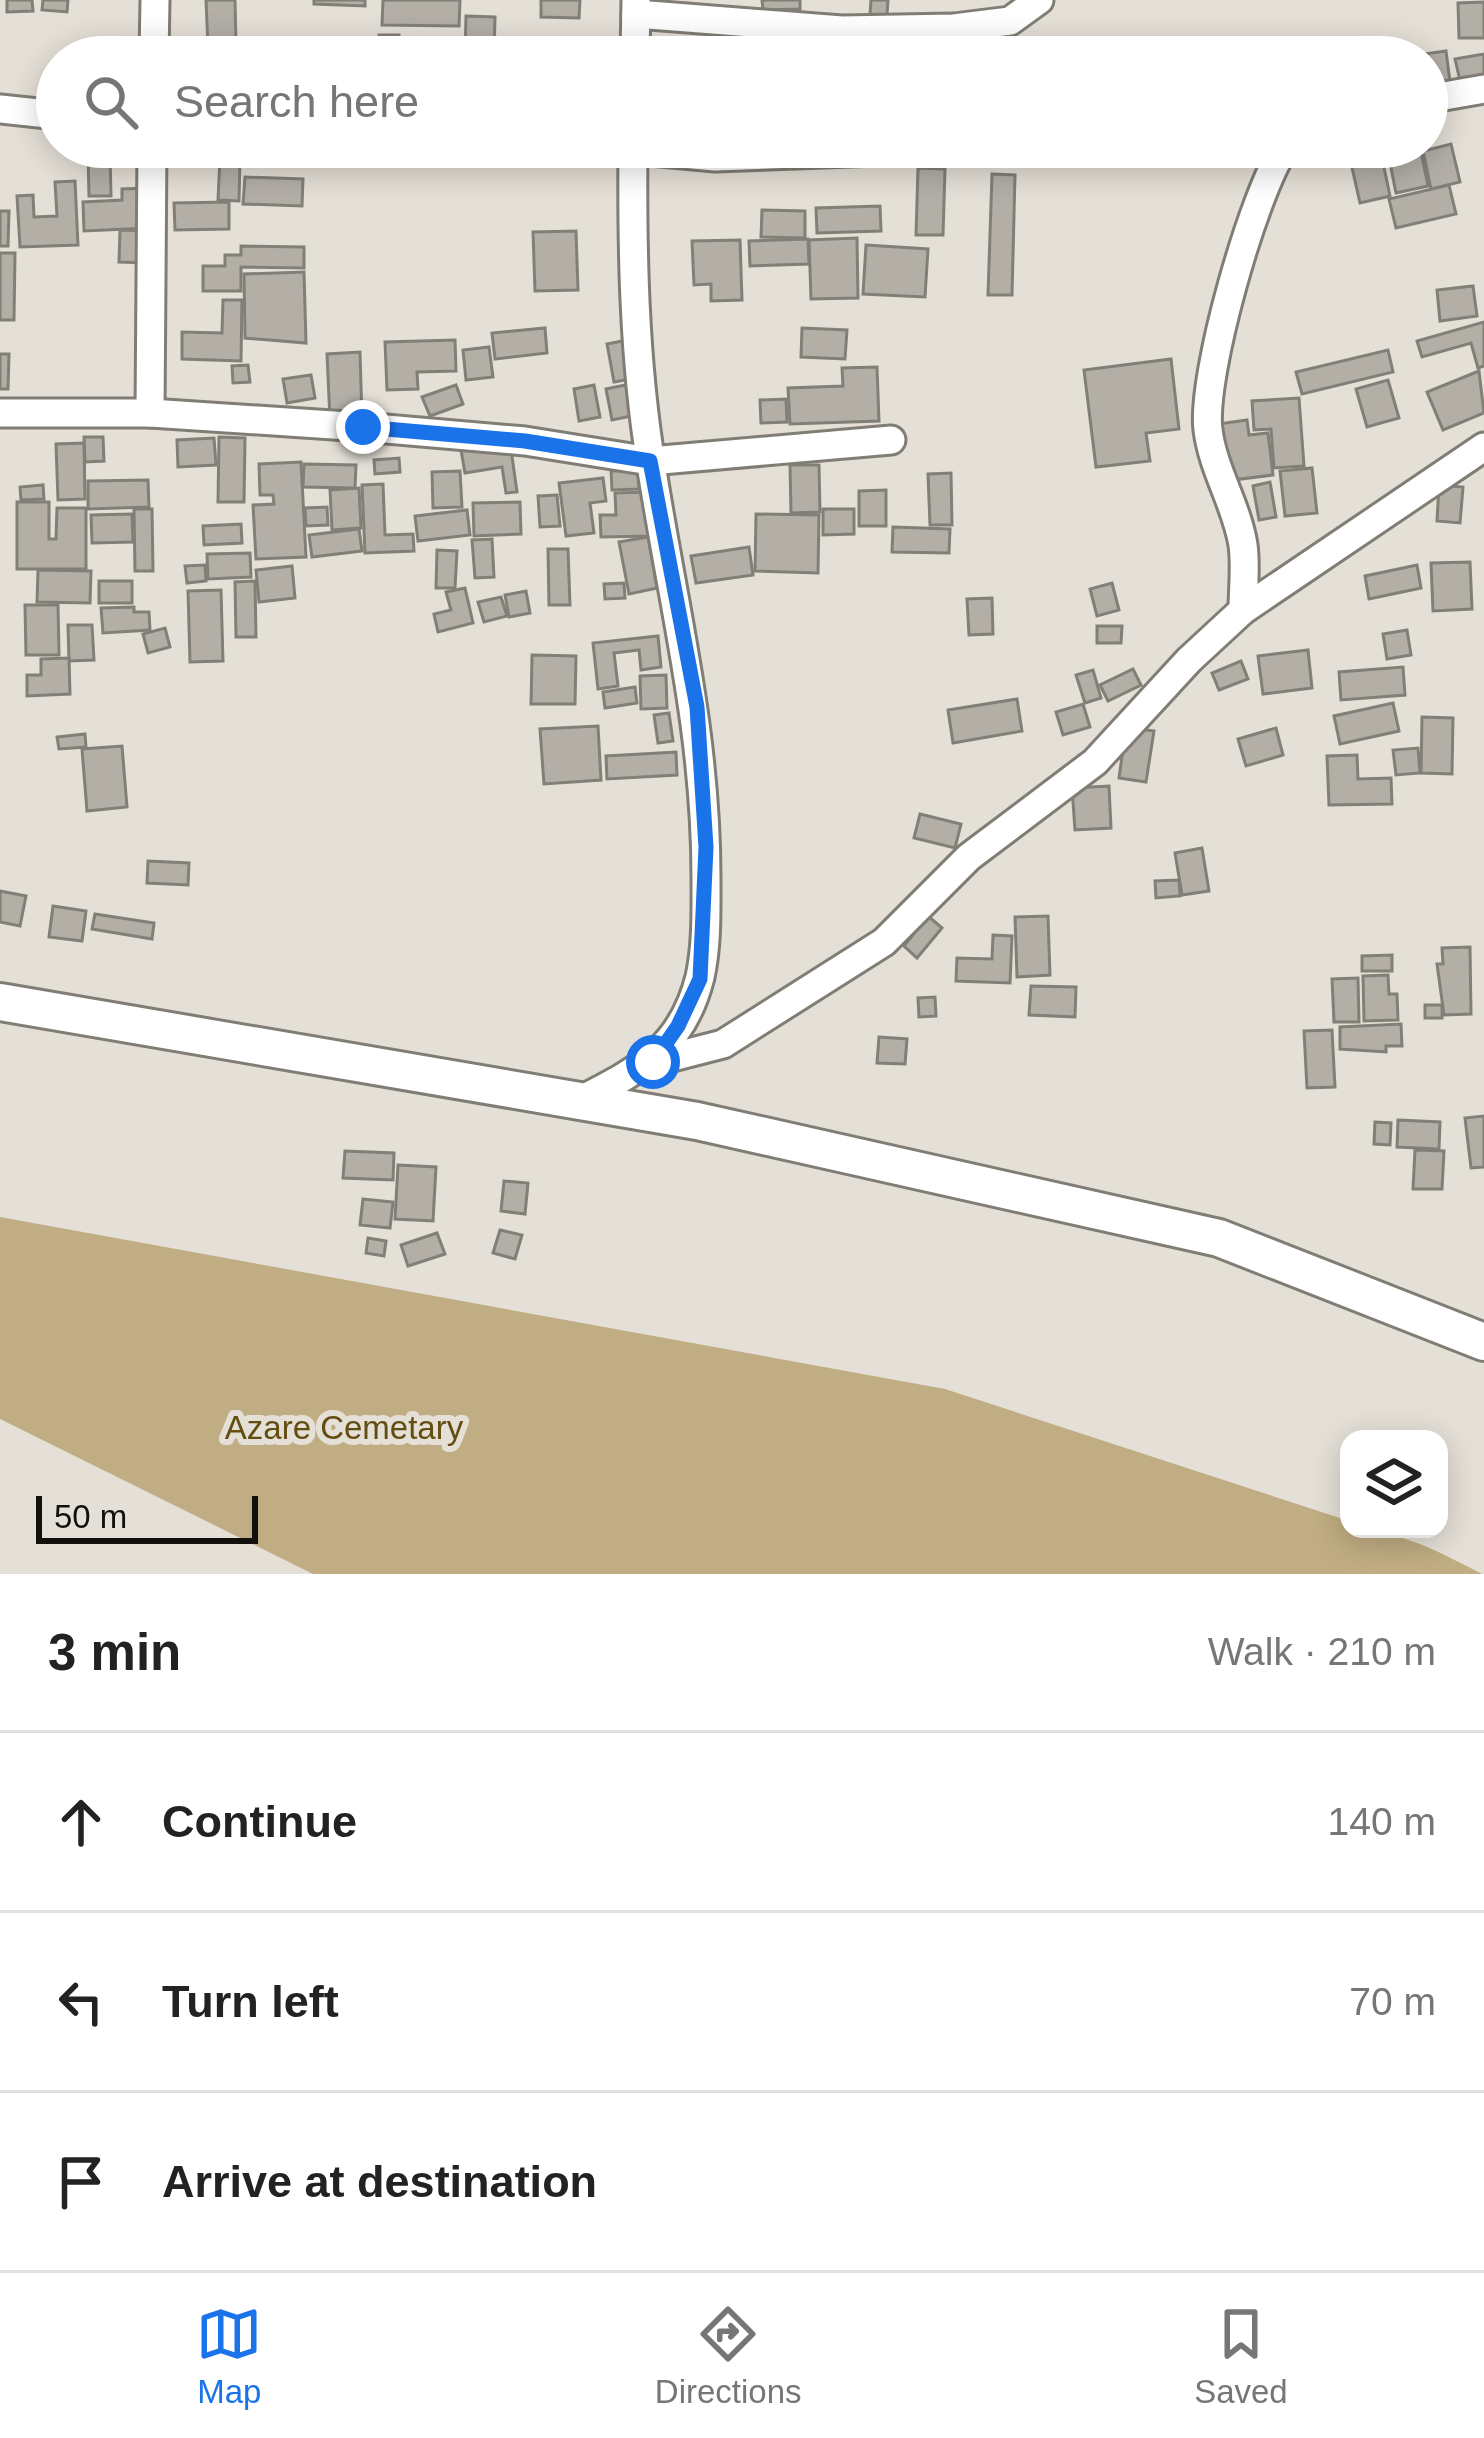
<!DOCTYPE html>
<html lang="en">
<head>
<meta charset="utf-8">
<style>
  body { margin:0; font-family:Arial,sans-serif; background:#f6f6f6; color:#222 }
  .controls { position:absolute; right:36px; bottom:36px; display:grid; overflow:hidden; border-radius:24px; box-shadow:0 6px 30px #0003 }
  .controls button { width:108px; height:108px; display:grid; place-items:center; padding:0; border:0; border-bottom:3px solid #e0e0e0; background:#fff; color:#222; font:60px sans-serif }
  .scale { position:absolute; left:36px; bottom:30px; width:222px; box-sizing:border-box; padding-left:12px; border:6px solid #12100d; border-top:0; font-size:33px; line-height:42px; white-space:nowrap; color:#12100d; -webkit-text-stroke:9px #e5e0d7; paint-order:stroke }
  .stop { position:absolute; width:36px; height:36px; margin:-27px; border:9px solid #1a73e8; border-radius:50%; background:#fff }
  .stop.end { background:#1a73e8; border-color:#fff; box-shadow:0 3px 12px #0008 }
  .list { margin:0; padding:0; list-style:none }
  h2 { display:flex; justify-content:space-between; align-items:center; height:156px; margin:0; padding:0 48px; font-size:51px }
  h2 small { font-size:39px; font-weight:400; color:#767676 }
  .list li { display:grid; grid-template-columns:78px 1fr auto; gap:36px; align-items:center; box-sizing:border-box; height:180px; padding:0 48px; border-top:3px solid #e0e0e0 }
  .list b { display:block; font-size:45px; white-space:nowrap }
  .list em { font-size:39px; font-style:normal; color:#767676 }
  .icon { flex:none; width:66px; height:66px; fill:none; stroke:currentColor; stroke-width:2; stroke-linecap:round; stroke-linejoin:round }
  .map { position:relative; flex:none; width:1484px; height:1574px; overflow:hidden }
  .search { position:absolute; background:#fff; box-shadow:0 6px 30px #0003; left:36px; right:36px; top:36px; height:132px; display:flex; align-items:center; gap:30px; box-sizing:border-box; padding:0 42px; border-radius:66px; color:#767676; font-size:45px }
  .sheet { height:696px; background:#fff }
  nav { display:flex; justify-content:space-around; align-items:center; box-sizing:border-box; height:168px; border-top:3px solid #e0e0e0; background:#fff; font-size:33px; color:#767676 }
  nav a { display:grid; justify-items:center; gap:6px }
  nav .on { color:#1a73e8 }
  .map>svg:first-child { display:block }
  .green { fill:#c0ad83 }
  .building { fill:#b3afa7; stroke:#827f77; stroke-width:3 }
  .lines { fill:none; stroke-linecap:round; stroke-linejoin:round }
  .minor-casing { stroke:#807d74; stroke-width:33 }
  .tertiary-casing { stroke:#807d74; stroke-width:42 }
  .minor { stroke:#fff; stroke-width:27 }
  .tertiary { stroke:#fff; stroke-width:36 }
  .route { stroke:#1a73e8; stroke-width:15 }
  .labels { text-anchor:middle; dominant-baseline:central; stroke-width:12; stroke-linejoin:round; paint-order:stroke }
  .park-label { font-size:33px; fill:#634d11; stroke:#e5e0d7 }
</style>
</head>
<body>
<div class="map">
<svg width="1484" height="1574" viewBox="0 0 1484 1574">
  <rect width="100%" height="100%" fill="#e5e0d7"/>
  <path class="green" d="M 0,1217 L 945,1389 L 1349,1521 L 1349,1529 C 1397,1529 1440,1552 1482,1574 L 313,1574 L 0,1419 Z"/>
  <g class="building">
    <polygon points="7,0 32,0 33,11 7,12"/>
    <polygon points="43,0 68,0 67,12 42,10"/>
    <polygon points="206,0 235,0 236,46 208,47"/>
    <polygon points="314,0 365,0 365,6 314,4"/>
    <polygon points="383,0 460,0 459,26 382,25"/>
    <polygon points="541,0 580,0 579,18 541,17"/>
    <polygon points="762,0 800,0 800,9 763,10"/>
    <polygon points="871,0 888,0 887,15 870,15"/>
    <polygon points="1484,2 1484,38 1459,38 1458,3"/>
    <polygon points="466,16 495,17 494,57 465,57"/>
    <polygon points="710,30 737,31 736,57 709,57"/>
    <polygon points="379,35 399,35 400,57 379,57"/>
    <polygon points="1233,40 1234,57 1181,57 1180,42"/>
    <polygon points="168,41 191,42 191,57 167,57"/>
    <polygon points="307,41 372,43 371,57 307,57"/>
    <polygon points="975,41 976,57 939,57 938,43"/>
    <polygon points="1066,42 1067,57 1019,57 1019,43"/>
    <polygon points="582,44 625,46 624,57 581,57"/>
    <polygon points="752,44 805,46 804,57 751,57"/>
    <polygon points="114,45 139,46 139,57 114,57"/>
    <polygon points="1446,51 1450,82 1427,85 1427,57 1410,56"/>
    <polygon points="1484,54 1484,80 1461,85 1455,59"/>
    <polygon points="1451,144 1460,182 1431,189 1423,151"/>
    <polygon points="1421,152 1428,186 1396,193 1389,158"/>
    <polygon points="88,154 110,154 111,196 89,196"/>
    <polygon points="220,157 240,158 239,201 218,200"/>
    <polygon points="1382,158 1390,196 1360,203 1351,163"/>
    <polygon points="918,168 945,169 943,235 916,235"/>
    <polygon points="992,174 1015,175 1012,295 988,295"/>
    <polygon points="245,177 303,179 302,206 243,204"/>
    <polygon points="75,181 78,245 20,247 17,196 33,195 34,217 57,216 55,182"/>
    <polygon points="1449,185 1456,214 1396,228 1389,199"/>
    <polygon points="146,188 148,228 84,231 83,202 122,200 122,189"/>
    <polygon points="229,202 229,229 175,230 174,203"/>
    <polygon points="880,206 881,231 817,233 816,208"/>
    <polygon points="762,210 805,211 805,238 761,237"/>
    <polygon points="0,211 9,211 8,246 0,246"/>
    <polygon points="120,230 148,231 147,263 119,262"/>
    <polygon points="576,231 578,290 535,291 533,232"/>
    <polygon points="857,238 858,298 811,299 809,240"/>
    <polygon points="808,239 809,264 750,266 749,241"/>
    <polygon points="740,240 742,300 711,301 711,284 694,285 692,241"/>
    <polygon points="866,245 928,249 925,297 863,294"/>
    <polygon points="241,246 304,247 304,268 241,267 241,291 203,291 203,266 225,266 225,255 241,255"/>
    <polygon points="0,253 15,253 14,320 0,320"/>
    <polygon points="304,272 306,343 245,338 244,274"/>
    <polygon points="1473,286 1477,316 1440,321 1437,290"/>
    <polygon points="223,300 242,300 241,361 182,359 182,332 222,333"/>
    <polygon points="1484,322 1484,366 1478,368 1471,343 1422,357 1417,341"/>
    <polygon points="545,328 547,353 495,359 492,333"/>
    <polygon points="802,328 847,330 845,359 801,357"/>
    <polygon points="455,340 456,371 417,372 418,389 387,390 385,342"/>
    <polygon points="627,340 635,378 614,382 607,344"/>
    <polygon points="489,347 493,377 466,380 463,350"/>
    <polygon points="1388,350 1393,372 1302,394 1296,372"/>
    <polygon points="360,352 362,419 330,420 327,354"/>
    <polygon points="0,354 9,354 8,389 0,389"/>
    <polygon points="1171,359 1179,429 1146,433 1150,461 1096,467 1084,370"/>
    <polygon points="248,365 250,382 233,383 232,366"/>
    <polygon points="877,367 879,421 790,424 788,388 843,386 842,368"/>
    <polygon points="1479,371 1484,413 1443,430 1427,392"/>
    <polygon points="311,375 315,398 287,403 283,379"/>
    <polygon points="1388,380 1399,418 1367,427 1356,389"/>
    <polygon points="630,384 636,415 612,420 606,389"/>
    <polygon points="456,385 463,404 430,416 422,397"/>
    <polygon points="594,385 600,417 579,421 574,389"/>
    <polygon points="1299,398 1304,466 1274,468 1271,429 1254,430 1252,401"/>
    <polygon points="786,399 787,422 761,423 760,400"/>
    <polygon points="1247,420 1249,435 1268,433 1273,475 1225,481 1218,424"/>
    <polygon points="84,437 103,437 104,461 85,462"/>
    <polygon points="219,437 245,438 244,502 218,502"/>
    <polygon points="214,438 216,465 178,467 177,440"/>
    <polygon points="510,442 517,492 506,493 502,467 465,473 461,450"/>
    <polygon points="84,443 85,499 58,500 56,444"/>
    <polygon points="399,458 400,472 375,474 374,460"/>
    <polygon points="301,462 306,557 256,559 253,505 274,504 273,495 260,495 259,464"/>
    <polygon points="304,464 356,465 355,488 303,487"/>
    <polygon points="790,465 819,465 820,512 791,513"/>
    <polygon points="1312,468 1317,513 1285,516 1280,471"/>
    <polygon points="638,470 639,489 612,490 611,471"/>
    <polygon points="460,471 462,507 433,508 432,472"/>
    <polygon points="951,473 952,525 930,525 928,474"/>
    <polygon points="603,478 606,501 590,503 594,533 566,536 559,483"/>
    <polygon points="148,480 149,507 88,509 88,481"/>
    <polygon points="1270,482 1276,517 1259,520 1253,486"/>
    <polygon points="383,484 385,535 413,534 414,551 365,553 362,485"/>
    <polygon points="43,485 44,499 21,500 20,487"/>
    <polygon points="1439,485 1463,487 1460,523 1437,521"/>
    <polygon points="359,488 361,528 332,530 330,490"/>
    <polygon points="886,490 886,526 859,526 859,491"/>
    <polygon points="649,492 651,536 601,537 600,515 616,515 615,493"/>
    <polygon points="557,495 560,526 540,527 538,496"/>
    <polygon points="17,502 49,502 49,539 56,539 57,508 86,508 86,569 17,569"/>
    <polygon points="520,502 521,534 474,536 473,503"/>
    <polygon points="327,507 328,525 306,526 305,508"/>
    <polygon points="134,509 152,509 153,571 135,571"/>
    <polygon points="823,509 854,509 854,534 823,535"/>
    <polygon points="467,510 470,535 418,541 415,516"/>
    <polygon points="132,514 133,542 92,543 91,515"/>
    <polygon points="756,514 819,515 818,573 755,571"/>
    <polygon points="241,524 242,543 204,545 203,526"/>
    <polygon points="893,527 950,529 949,553 892,552"/>
    <polygon points="359,529 362,551 312,557 309,535"/>
    <polygon points="648,537 657,588 629,594 619,542"/>
    <polygon points="492,539 494,577 475,578 472,540"/>
    <polygon points="749,547 753,575 696,583 691,556"/>
    <polygon points="548,549 568,549 570,605 549,605"/>
    <polygon points="437,550 457,551 455,588 436,588"/>
    <polygon points="250,553 251,577 208,579 207,554"/>
    <polygon points="1470,562 1472,609 1433,611 1431,563"/>
    <polygon points="205,565 206,581 187,583 185,566"/>
    <polygon points="1417,565 1421,588 1369,599 1365,576"/>
    <polygon points="292,566 295,598 259,602 256,570"/>
    <polygon points="38,570 91,571 90,603 37,602"/>
    <rect x="99" y="581" width="33" height="22"/>
    <polygon points="255,581 256,637 236,637 235,582"/>
    <polygon points="624,583 625,598 605,599 604,584"/>
    <polygon points="1112,583 1119,610 1097,616 1090,589"/>
    <polygon points="465,588 473,623 438,632 434,614 451,610 446,592"/>
    <polygon points="221,590 223,661 190,662 188,591"/>
    <polygon points="526,591 530,613 509,617 505,595"/>
    <polygon points="501,597 507,616 484,622 478,602"/>
    <polygon points="992,598 993,634 969,635 967,599"/>
    <polygon points="25,605 58,605 59,655 26,655"/>
    <polygon points="134,607 134,612 149,612 150,630 103,633 101,608"/>
    <polygon points="68,625 92,625 94,660 69,661"/>
    <polygon points="1097,626 1122,626 1121,643 1097,643"/>
    <polygon points="165,628 170,647 148,653 143,634"/>
    <polygon points="1407,630 1411,655 1387,659 1383,634"/>
    <polygon points="658,636 661,667 641,670 639,650 614,653 618,686 598,689 593,643"/>
    <polygon points="1308,650 1312,688 1263,694 1258,656"/>
    <polygon points="532,655 576,656 575,704 531,704"/>
    <polygon points="69,658 70,694 27,696 27,675 41,675 41,659"/>
    <polygon points="1241,661 1248,679 1219,690 1212,673"/>
    <polygon points="1403,667 1405,695 1341,700 1339,672"/>
    <polygon points="1133,669 1141,685 1108,701 1100,685"/>
    <polygon points="1093,670 1101,698 1085,703 1076,675"/>
    <polygon points="666,675 667,708 641,709 640,676"/>
    <polygon points="635,687 637,703 605,708 603,692"/>
    <polygon points="1017,699 1022,731 953,743 948,710"/>
    <polygon points="1393,703 1399,731 1340,744 1334,716"/>
    <polygon points="1083,704 1090,727 1063,735 1056,712"/>
    <polygon points="669,713 673,741 658,743 654,715"/>
    <polygon points="1422,717 1453,718 1452,774 1421,773"/>
    <polygon points="598,726 601,780 544,784 540,729"/>
    <polygon points="1126,727 1154,731 1146,782 1119,778"/>
    <polygon points="1276,728 1283,755 1246,766 1238,739"/>
    <polygon points="85,734 86,747 59,749 57,737"/>
    <polygon points="122,746 127,807 87,811 82,749"/>
    <polygon points="1418,748 1420,773 1396,775 1393,750"/>
    <polygon points="676,752 677,775 607,779 606,756"/>
    <polygon points="1357,755 1358,779 1391,778 1392,804 1329,805 1327,756"/>
    <polygon points="1109,786 1111,828 1075,830 1072,788"/>
    <polygon points="920,814 961,824 955,848 914,838"/>
    <polygon points="1202,848 1209,891 1182,895 1175,853"/>
    <polygon points="148,861 189,863 188,885 147,883"/>
    <polygon points="1179,880 1180,896 1156,898 1155,881"/>
    <polygon points="0,891 26,896 20,926 0,922"/>
    <polygon points="53,906 86,911 82,941 49,937"/>
    <polygon points="95,914 154,923 152,939 92,929"/>
    <polygon points="928,916 942,928 917,958 904,946"/>
    <polygon points="1048,916 1050,975 1017,977 1015,917"/>
    <polygon points="993,935 1012,936 1010,983 956,981 957,958 992,959"/>
    <polygon points="1470,947 1471,1014 1444,1015 1437,964 1443,964 1442,948"/>
    <polygon points="1392,955 1392,971 1362,971 1362,956"/>
    <polygon points="1388,975 1389,994 1397,994 1398,1020 1364,1021 1363,976"/>
    <polygon points="1358,978 1359,1022 1334,1022 1332,979"/>
    <polygon points="1031,986 1076,987 1075,1017 1029,1015"/>
    <polygon points="935,997 936,1016 919,1017 918,998"/>
    <rect x="1425" y="1005" width="17" height="13"/>
    <polygon points="1401,1024 1402,1046 1386,1046 1386,1052 1340,1049 1340,1027"/>
    <polygon points="1332,1030 1335,1087 1307,1088 1304,1031"/>
    <polygon points="879,1037 907,1039 905,1064 877,1063"/>
    <polygon points="1484,1116 1484,1167 1471,1168 1465,1118"/>
    <polygon points="1398,1120 1440,1122 1439,1149 1397,1147"/>
    <polygon points="1375,1122 1391,1123 1390,1145 1374,1144"/>
    <polygon points="1415,1150 1444,1151 1442,1189 1413,1189"/>
    <polygon points="345,1151 394,1153 393,1180 343,1178"/>
    <polygon points="398,1165 436,1167 433,1221 395,1219"/>
    <polygon points="504,1181 528,1183 525,1214 501,1211"/>
    <polygon points="363,1199 393,1202 390,1228 360,1225"/>
    <polygon points="500,1230 522,1235 515,1259 493,1253"/>
    <polygon points="437,1233 445,1254 408,1266 401,1245"/>
    <polygon points="368,1238 386,1241 384,1256 366,1253"/>
  </g>
  <g class="lines">
    <g class="minor-casing">
      <g id="minor">
        <polyline points="636,14 842,30 954,28 1010,21 1039,0"/>
        <polyline points="154,57 155,0"/>
        <polyline points="635,57 636,0"/>
        <polyline points="1427,99 1484,89"/>
        <polyline points="0,109 57,115"/>
        <polyline points="606,147 715,157 990,147"/>
        <polyline points="0,413 150,413 363,427 525,441 650,461 891,440"/>
        <polyline points="150,413 152,147"/>
        <path d="M 1243,610 C 1243,590 1246,566 1243,545 C 1237,506 1213,470 1208,430 C 1201,377 1254,191 1285,147"/>
        <polyline points="653,1062 723,1044 884,942 969,857 1095,762 1189,660 1243,610 1484,447"/>
        <path d="M 579,1101 C 639,1070 682,1049 700,977 C 707,945 706,910 706,877 C 706,731 673,606 651,464 C 634,359 632,253 633,147"/>
      </g>
    </g>
    <g class="tertiary-casing">
      <polyline id="tertiary" points="0,1002 697,1121 1219,1238 1484,1342"/>
    </g>
    <use href="#minor" class="minor"/>
    <use href="#tertiary" class="tertiary"/>
  </g>
  <g class="lines">
    <polyline class="route" points="363,427 525,441 650,461 697,707 706,847 700,979 678,1026 653,1062"/>
  </g>
  <g class="labels">
    <g class="park-label">
      <text x="344" y="1427">Azare Cemetary</text>
    </g>
  </g>
</svg>
<div class="controls">
<button><svg class="icon" aria-label="layers" viewBox="0 0 24 24"><path d="M12 4l9 5-9 5-9-5zM3 14l9 5 9-5"/></svg></button>
</div>
<div class="scale">50 m</div>
<div class="stop" style="left:653px;top:1062px"></div>
<div class="stop end" style="left:363px;top:427px"></div>
<div class="search"><svg class="icon" aria-label="search" viewBox="0 0 24 24"><circle cx="10" cy="10" r="6"/><path d="M15 15l6 6"/></svg>Search here</div>
</div>
<section class="sheet">
<h2>3 min<small>Walk · 210 m</small></h2>
<ul class="list">
<li><svg class="icon" aria-label="ahead" viewBox="0 0 24 24"><path d="M12 20V5M6 11l6-6 6 6"/></svg><div><b>Continue</b></div><em>140 m</em></li>
<li><svg class="icon" aria-label="left" viewBox="0 0 24 24"><path d="M17 20v-9H6M10 6l-5 5 5 5"/></svg><div><b>Turn left</b></div><em>70 m</em></li>
<li><svg class="icon" aria-label="arrive" viewBox="0 0 24 24"><path d="M6 21V4h12l-3 4 3 4H6"/></svg><div><b>Arrive at destination</b></div></li>
</ul>
</section>
<nav>
<a class="on"><svg class="icon" aria-label="map" viewBox="0 0 24 24"><path d="M3 6l6-2 6 2 6-2v14l-6 2-6-2-6 2zM9 4v14M15 6v14"/></svg>Map</a>
<a><svg class="icon" aria-label="directions" viewBox="0 0 24 24"><path d="M12 3l9 9-9 9-9-9zM9 14v-3h6M13 9l2 2-2 2"/></svg>Directions</a>
<a><svg class="icon" aria-label="saved" viewBox="0 0 24 24"><path d="M7 4h10v16l-5-4-5 4z"/></svg>Saved</a>
</nav>
</body>
</html>
